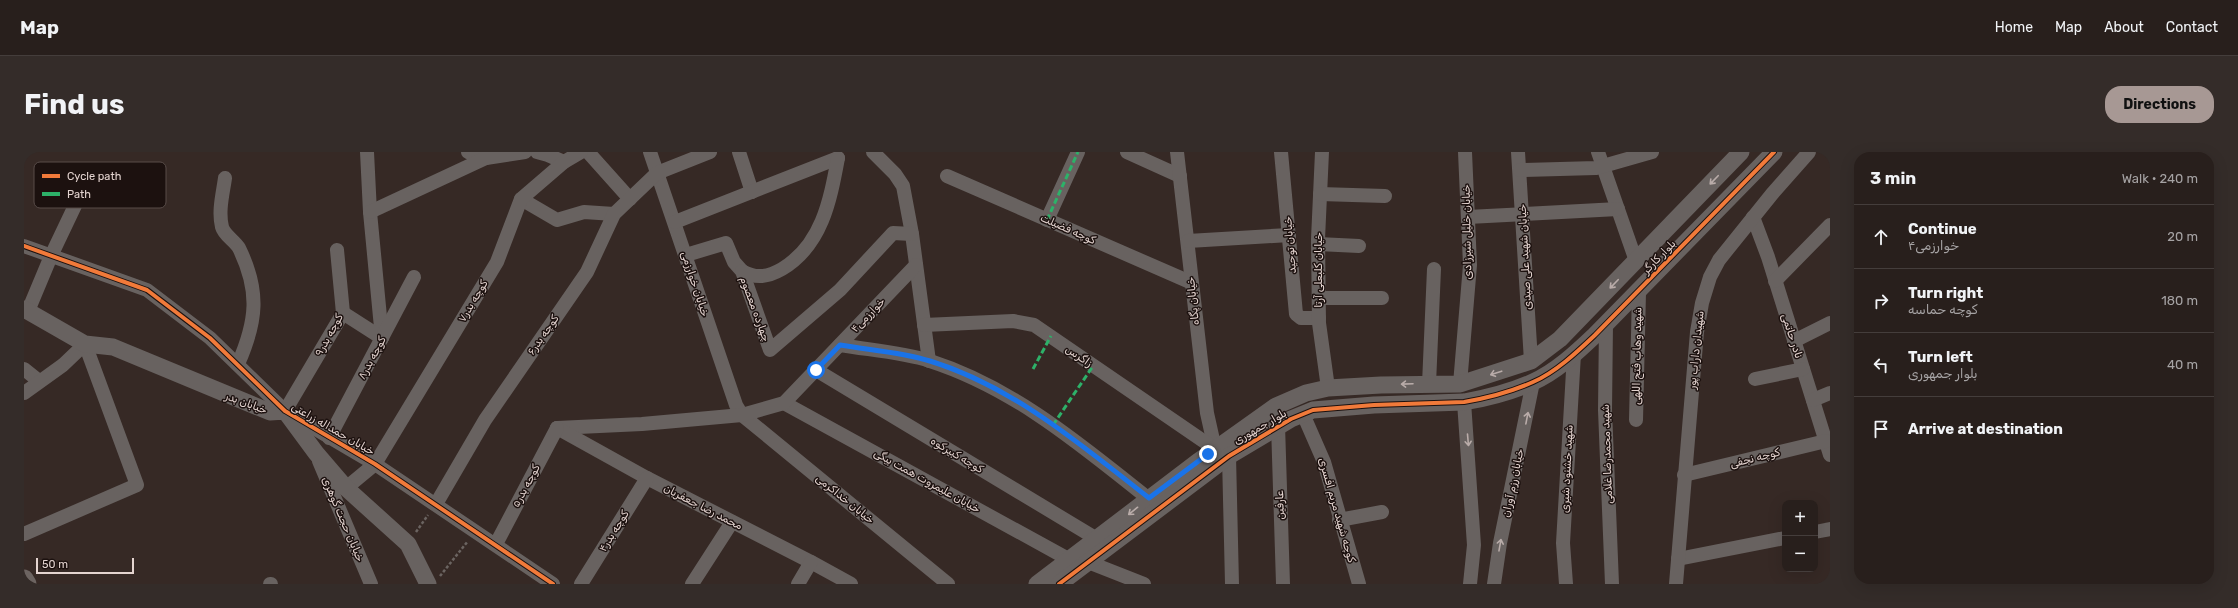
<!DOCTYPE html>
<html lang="en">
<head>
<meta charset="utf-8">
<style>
  body { margin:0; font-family:Rubik,"Noto Naskh Arabic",sans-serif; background:#342c29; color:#f1f3f6 }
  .controls { position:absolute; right:12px; bottom:12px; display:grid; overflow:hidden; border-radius:8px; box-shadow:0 4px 16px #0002 }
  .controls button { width:36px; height:36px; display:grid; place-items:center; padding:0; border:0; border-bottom:1px solid #443d3b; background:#281f1c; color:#f1f3f6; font:20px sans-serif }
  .scale { position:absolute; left:12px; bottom:10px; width:98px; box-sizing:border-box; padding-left:4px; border:2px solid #e4d4d0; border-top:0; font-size:11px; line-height:14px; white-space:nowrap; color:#e4d4d0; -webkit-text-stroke:3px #1c110f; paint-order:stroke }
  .stop { position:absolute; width:12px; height:12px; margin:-9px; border:3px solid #1a73e8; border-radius:50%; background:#fff }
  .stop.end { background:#1a73e8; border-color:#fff; box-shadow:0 1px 4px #0008 }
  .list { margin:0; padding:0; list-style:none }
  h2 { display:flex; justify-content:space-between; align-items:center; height:52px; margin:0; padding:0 16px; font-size:17px }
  h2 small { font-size:13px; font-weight:400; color:#a5a2a3 }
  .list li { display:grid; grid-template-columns:26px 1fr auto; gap:12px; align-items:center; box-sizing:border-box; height:64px; padding:0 16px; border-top:1px solid #443d3b }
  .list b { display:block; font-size:15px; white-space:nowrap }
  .list p { margin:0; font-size:13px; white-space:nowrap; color:#a5a2a3 }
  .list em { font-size:13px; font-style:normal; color:#a5a2a3 }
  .icon { flex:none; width:22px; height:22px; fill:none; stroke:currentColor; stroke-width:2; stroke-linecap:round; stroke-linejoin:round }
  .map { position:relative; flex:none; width:1806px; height:432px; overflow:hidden; border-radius:16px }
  header { display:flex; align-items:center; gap:24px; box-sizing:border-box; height:56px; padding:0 20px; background:#281f1c; border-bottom:1px solid #443d3b }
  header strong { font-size:19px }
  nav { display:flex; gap:22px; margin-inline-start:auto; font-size:14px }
  .intro { display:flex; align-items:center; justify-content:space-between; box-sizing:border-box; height:96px; padding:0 24px }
  h1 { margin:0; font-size:28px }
  .button { padding:10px 18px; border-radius:16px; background:#a79894; color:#111; font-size:14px; font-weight:700 }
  main { display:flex; gap:24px; padding:0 24px }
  aside { flex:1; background:#281f1c; border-radius:16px; box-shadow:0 4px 16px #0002 }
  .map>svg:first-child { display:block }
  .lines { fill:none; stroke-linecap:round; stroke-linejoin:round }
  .path { stroke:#6b6461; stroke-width:2.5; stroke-dasharray:3 2; stroke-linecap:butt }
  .minor { stroke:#686260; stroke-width:14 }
  .tertiary { stroke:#686260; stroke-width:17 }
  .secondary { stroke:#6c6461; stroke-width:19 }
  .quiet { stroke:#2db169; stroke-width:3; stroke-dasharray:6 3; stroke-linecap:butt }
  .cycleway-casing { stroke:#1c110f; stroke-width:6 }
  .cycleway { stroke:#f17a3a; stroke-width:4 }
  .oneway { stroke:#b9aca9 }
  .route { stroke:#1a73e8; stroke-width:5 }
  .labels { text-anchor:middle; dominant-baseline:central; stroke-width:3; stroke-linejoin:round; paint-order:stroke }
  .street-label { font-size:11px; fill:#e4d4d0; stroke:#1c110f }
  .key { fill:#1c110f; stroke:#584c49; stroke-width:1 }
  .key-label { font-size:11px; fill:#e4d4d0 }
</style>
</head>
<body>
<header>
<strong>Map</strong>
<nav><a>Home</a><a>Map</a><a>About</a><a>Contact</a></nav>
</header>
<div class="intro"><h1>Find us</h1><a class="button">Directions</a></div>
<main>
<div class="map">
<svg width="1806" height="432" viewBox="0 0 1806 432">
  <rect width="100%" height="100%" fill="#362925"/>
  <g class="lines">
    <g class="path">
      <polyline points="392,380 404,363"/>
      <polyline points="416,424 444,389"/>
    </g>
    <g class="minor">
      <polyline points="343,0 346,60 358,186"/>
      <polyline points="444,0 462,6"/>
      <polyline points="513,0 524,3 540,10"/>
      <polyline points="564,0 606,47"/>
      <polyline points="626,0 712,253 718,263 924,432"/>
      <polyline points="715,0 728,40"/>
      <polyline points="849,0 871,22 879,34 888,82 905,209"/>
      <polyline points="1103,0 1156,24"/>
      <polyline points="1153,0 1183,261 1191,297"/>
      <polyline points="1257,0 1272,162 1277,166 1295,166"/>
      <polyline points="1298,0 1294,87 1295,171 1304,236"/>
      <polyline points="1494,0 1507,209"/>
      <polyline points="1574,0 1612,109"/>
      <polyline points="1496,18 1572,16 1628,0"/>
      <polyline points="923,24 1166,130"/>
      <path d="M 201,26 C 199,41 194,59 198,75 C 200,83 211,89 215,96 C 236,139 233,169 214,212"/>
      <polyline points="1296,42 1361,44"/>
      <polyline points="497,47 533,68 560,60 590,62"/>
      <polyline points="346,60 462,6 501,0"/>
      <polyline points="1444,65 1594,57"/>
      <polyline points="1729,65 1744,105 1806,303"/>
      <polyline points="1023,68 1054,0"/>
      <polyline points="651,70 814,6"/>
      <polyline points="1164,89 1265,83"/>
      <polyline points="1294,92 1335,94"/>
      <polyline points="0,94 123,138 186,186 261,259 351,312 529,432"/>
      <polyline points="662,103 702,91 710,110 718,119 746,198 816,138 869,81 888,82"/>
      <path d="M 718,119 C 732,127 744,125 758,117 C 798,93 806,49 814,6"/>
      <polyline points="1751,129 1806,73"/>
      <polyline points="1295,146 1358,146"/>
      <polyline points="4,159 27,104 67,20"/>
      <polyline points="319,161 358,186"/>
      <polyline points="1582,172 1581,258 1588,432"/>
      <polyline points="900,173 989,169 1010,173 1191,297"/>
      <polyline points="1770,189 1806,171"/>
      <path d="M 816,193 C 845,198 878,200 906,209 C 990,236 1057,293 1125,347"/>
      <polyline points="0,217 15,229"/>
      <polyline points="792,218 1073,387"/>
      <polyline points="1731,227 1779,217"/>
      <polyline points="1405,232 1410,117"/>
      <polyline points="1436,232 1446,113 1441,0"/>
      <polyline points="0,241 39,213 61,192 113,333 0,382"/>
      <polyline points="1789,248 1806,241"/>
      <polyline points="1440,250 1450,393 1446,432"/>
      <polyline points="760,251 1046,408"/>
      <polyline points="261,259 319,161 313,98"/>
      <polyline points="1279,262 1300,310 1335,432"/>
      <polyline points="1612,268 1615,140"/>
      <polyline points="1254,273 1259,432"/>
      <polyline points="533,276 618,272 718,263 760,251 892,113"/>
      <polyline points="533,276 623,326 787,410 827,432"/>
      <polyline points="305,286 390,125"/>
      <polyline points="1205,304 1208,432"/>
      <polyline points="295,309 347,432"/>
      <polyline points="1660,323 1802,289"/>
      <polyline points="322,336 351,312 473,110 497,47 540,10 557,0"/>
      <polyline points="412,352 461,268 563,120 590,62 633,21 686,0"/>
      <polyline points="1315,368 1358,360"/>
      <polyline points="1791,380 1806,377"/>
      <polyline points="472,392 533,276"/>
      <polyline points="1654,407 1761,386"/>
      <polyline points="1064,410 1120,432"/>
      <polyline points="246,432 247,432"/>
      <polyline points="557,432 623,326"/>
      <polyline points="668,432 708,370"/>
      <polyline points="774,432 787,410"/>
      <polyline points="1470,432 1476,391 1509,230"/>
      <polyline points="1542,432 1539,391 1550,202"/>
      <polyline points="1652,432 1673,180 1678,151 1686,125 1695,108 1748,42 1785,0"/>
    </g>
    <g class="tertiary">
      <polyline points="0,157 61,192 89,195 246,260 261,259 292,301 322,336 384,392 404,432"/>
      <polyline points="1013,432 1172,311 1252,254 1282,241 1304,236 1357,233 1436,232 1507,209 1536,187 1717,0"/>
      <path d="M 1035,432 L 1205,304 L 1267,267 L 1289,258 L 1350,253 L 1440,250 C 1463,246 1489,239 1509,230 C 1532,220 1553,200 1571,183 L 1750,0"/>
    </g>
    <polyline class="secondary" points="0,427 3,432"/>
    <g class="quiet">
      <polyline points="1023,68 1054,0"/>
      <polyline points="1009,217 1027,184"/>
      <polyline points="1029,273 1069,214"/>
    </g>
    <g class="cycleway-casing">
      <g id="cycleway">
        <polyline points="0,94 123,138 186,186 261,259 351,312 529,432"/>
        <path d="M 1035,432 L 1205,304 L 1267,267 L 1289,258 L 1350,253 L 1440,250 C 1463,246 1489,239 1509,230 C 1532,220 1553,200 1571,183 L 1750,0"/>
      </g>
    </g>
    <use href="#cycleway" class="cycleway"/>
  </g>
  <defs><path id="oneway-shaft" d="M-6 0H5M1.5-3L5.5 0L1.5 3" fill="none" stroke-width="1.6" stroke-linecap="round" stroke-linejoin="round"/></defs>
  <g class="oneway">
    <use href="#oneway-shaft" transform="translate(1690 28) rotate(134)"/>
    <use href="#oneway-shaft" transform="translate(1590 132) rotate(134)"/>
    <use href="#oneway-shaft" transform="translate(1472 221) rotate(162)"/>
    <use href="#oneway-shaft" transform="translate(1383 232) rotate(178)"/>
    <use href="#oneway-shaft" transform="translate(1503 266) rotate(-79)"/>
    <use href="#oneway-shaft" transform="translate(1444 288) rotate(85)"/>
    <use href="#oneway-shaft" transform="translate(1109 359) rotate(141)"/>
    <use href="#oneway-shaft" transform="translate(1476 393) rotate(-80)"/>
  </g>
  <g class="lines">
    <path class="route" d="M 792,218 L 816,193 C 845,198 878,200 906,209 C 990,235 1057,293 1125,346 L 1184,302"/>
  </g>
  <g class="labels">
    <g class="street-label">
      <text transform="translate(1044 77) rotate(24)">کوچه فضیلت</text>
      <text transform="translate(1443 80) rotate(-91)">خیابان خلیل شیرزادی</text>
      <text transform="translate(1266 93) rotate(-95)">خیابان توحید</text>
      <text transform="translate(1501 105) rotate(-93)">خیابان شهید علی صیدی</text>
      <text transform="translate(1635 105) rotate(-46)">بلوار کارگر</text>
      <text transform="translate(1294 118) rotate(-90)">خیابان کلبعلی آرتا</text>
      <text transform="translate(671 132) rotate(72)">خیابان خوارزمی</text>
      <text transform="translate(449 149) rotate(-59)">کوچه بدر۷</text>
      <text transform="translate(1169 149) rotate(-96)">خیابان پگاه</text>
      <text transform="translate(731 157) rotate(70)">چهارده معصوم</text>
      <text transform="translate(844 163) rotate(-46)">خوارزمی۴</text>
      <text transform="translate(305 183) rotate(-61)">کوچه بدر۹</text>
      <text transform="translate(519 183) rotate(-55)">کوچه بدر۶</text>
      <text transform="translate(1768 184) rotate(72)">نادر حاتمی</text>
      <text transform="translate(1672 198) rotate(-84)">شهیدان داراب پور</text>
      <text transform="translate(1055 204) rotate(35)">زاگرس</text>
      <text transform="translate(1613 204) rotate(-89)">شهید وهاب فتح اللهی</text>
      <text transform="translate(348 206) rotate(-62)">کوچه بدر۸</text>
      <text transform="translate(222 251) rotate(20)">خیابان بدر</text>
      <text transform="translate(1236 275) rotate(-30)">بلوار جمهوری</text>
      <text transform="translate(309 277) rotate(30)">خیابان حمداله زراعتی</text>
      <text transform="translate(1583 302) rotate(-92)">شهید محمدرضا غلامی</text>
      <text transform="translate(933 303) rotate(31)">کوچه کبیرکوه</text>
      <text transform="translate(1731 306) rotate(-14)">کوچه نجفی</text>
      <text transform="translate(1543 317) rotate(-87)">شهید خشنود شیری</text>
      <text transform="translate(903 329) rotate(29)">خیابان علیمروت همت بیگی</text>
      <text transform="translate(1489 331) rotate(-78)">خیابان رزم آوران</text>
      <text transform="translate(502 334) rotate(-62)">کوچه بدر۵</text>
      <text transform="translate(821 347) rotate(39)">خیابان خداکرمی</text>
      <text transform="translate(1256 353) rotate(-92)">عارفین</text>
      <text transform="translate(679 355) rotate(27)">محمد رضا جعفریان</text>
      <text transform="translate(1313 358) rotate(74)">کوچه شهید مریم افسری</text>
      <text transform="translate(319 367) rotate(67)">خیابان حجت گوهری</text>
      <text transform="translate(590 379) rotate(-58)">کوچه بدر۴</text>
    </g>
  </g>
  <rect x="10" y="10" width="132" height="46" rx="6" class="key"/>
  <rect x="18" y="22" width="18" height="4" fill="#f17a3a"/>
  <rect x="18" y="40" width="18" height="4" fill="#2db169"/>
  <g class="key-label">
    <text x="43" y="28">Cycle path</text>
    <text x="43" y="46">Path</text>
  </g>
</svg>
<div class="controls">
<button>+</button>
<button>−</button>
</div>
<div class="scale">50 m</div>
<div class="stop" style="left:792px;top:218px"></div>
<div class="stop end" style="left:1184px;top:302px"></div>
</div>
<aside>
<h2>3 min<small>Walk · 240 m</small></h2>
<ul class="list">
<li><svg class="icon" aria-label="ahead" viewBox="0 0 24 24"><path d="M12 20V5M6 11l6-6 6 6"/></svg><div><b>Continue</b><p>خوارزمی۴</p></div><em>20 m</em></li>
<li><svg class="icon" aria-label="right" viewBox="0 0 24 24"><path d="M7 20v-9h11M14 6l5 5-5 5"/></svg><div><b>Turn right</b><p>کوچه حماسه</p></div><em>180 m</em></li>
<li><svg class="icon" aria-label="left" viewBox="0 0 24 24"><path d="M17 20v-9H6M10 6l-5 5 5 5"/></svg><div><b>Turn left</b><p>بلوار جمهوری</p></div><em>40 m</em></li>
<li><svg class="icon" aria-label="arrive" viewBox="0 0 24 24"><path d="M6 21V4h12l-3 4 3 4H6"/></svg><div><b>Arrive at destination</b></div></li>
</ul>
</aside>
</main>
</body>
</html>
